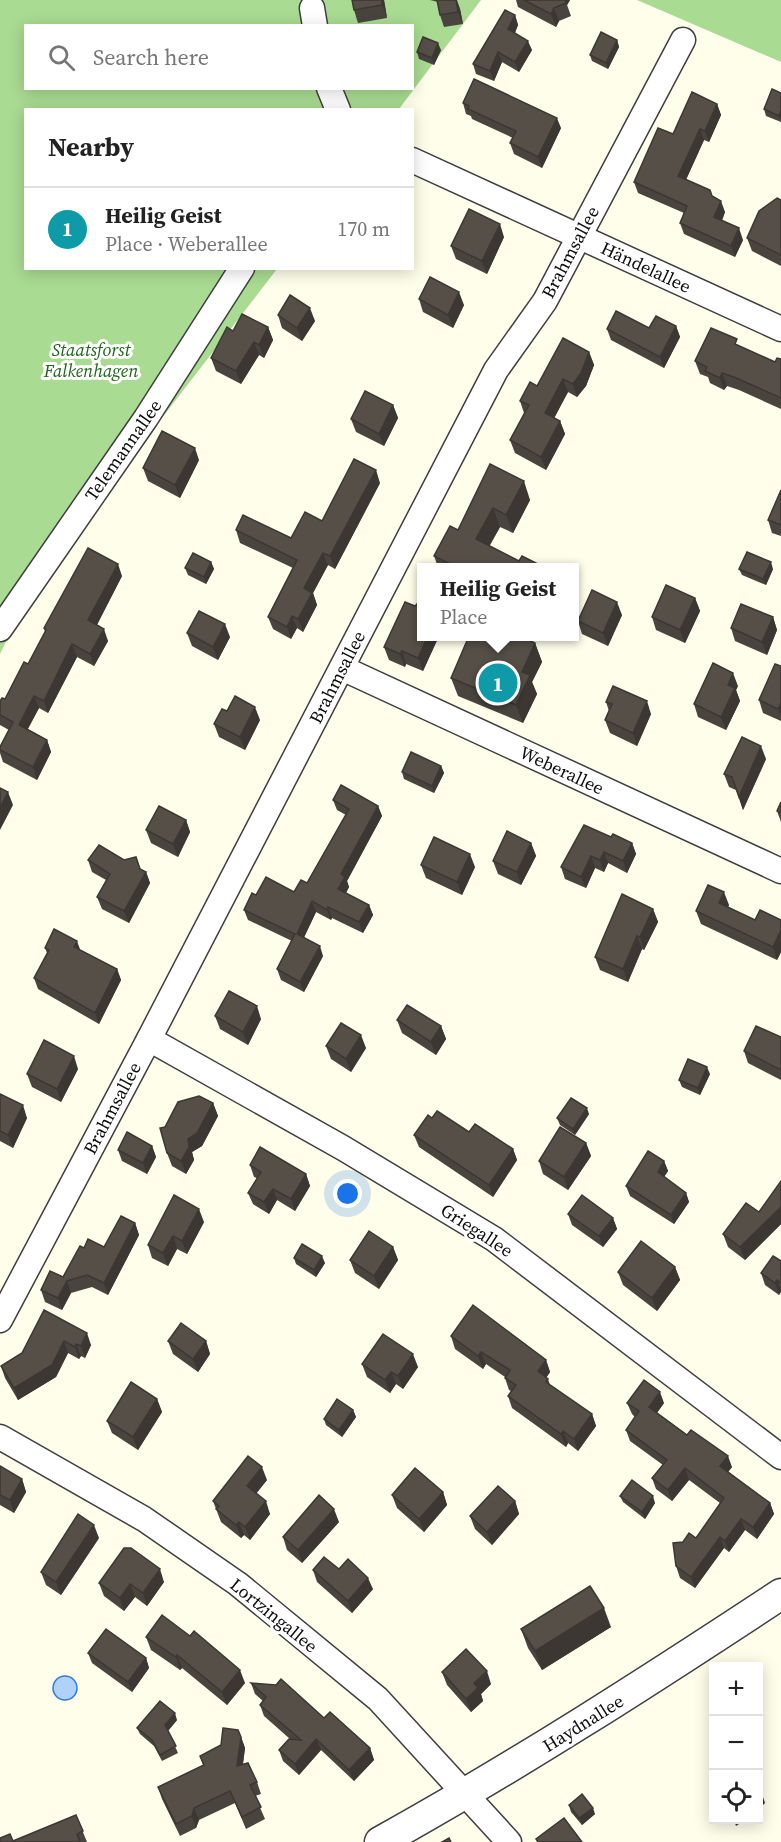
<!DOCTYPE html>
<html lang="en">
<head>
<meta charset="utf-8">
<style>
  body { margin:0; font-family:"Source Serif 4",serif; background:#f2f2f2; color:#222 }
  .controls { position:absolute; right:18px; bottom:18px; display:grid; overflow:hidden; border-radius:0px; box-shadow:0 3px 15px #0003 }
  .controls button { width:54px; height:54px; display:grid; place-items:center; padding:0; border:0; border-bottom:2px solid #e0e0e0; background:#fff; color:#222; font:30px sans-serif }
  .you { position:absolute; left:348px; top:1194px; width:21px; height:21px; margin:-15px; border:4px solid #fff; border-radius:50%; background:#1a73e8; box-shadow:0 0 0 9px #1a73e833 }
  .badge { display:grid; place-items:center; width:39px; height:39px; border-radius:50%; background:#c02f20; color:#fff; font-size:20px; font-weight:700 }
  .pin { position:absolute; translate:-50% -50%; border:3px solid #fff; box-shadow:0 2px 6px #0006 }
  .popup { position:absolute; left:417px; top:563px; width:162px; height:78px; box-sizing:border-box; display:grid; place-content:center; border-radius:0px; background:#fff; filter:drop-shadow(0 2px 4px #0005); font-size:20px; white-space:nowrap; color:#767676 }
  .popup b { font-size:22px; color:#222 }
  .popup::after { content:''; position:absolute; left:50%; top:100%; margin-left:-12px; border:12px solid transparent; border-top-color:#fff }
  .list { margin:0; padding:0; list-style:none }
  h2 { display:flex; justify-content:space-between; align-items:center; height:78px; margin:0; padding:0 24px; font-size:26px }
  h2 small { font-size:20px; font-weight:400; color:#767676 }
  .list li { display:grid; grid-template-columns:39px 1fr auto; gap:18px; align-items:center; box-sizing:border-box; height:84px; padding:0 24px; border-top:2px solid #e0e0e0 }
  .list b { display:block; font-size:22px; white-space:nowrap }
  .list p { margin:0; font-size:20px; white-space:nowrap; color:#767676 }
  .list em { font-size:20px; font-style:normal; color:#767676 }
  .icon { flex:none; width:33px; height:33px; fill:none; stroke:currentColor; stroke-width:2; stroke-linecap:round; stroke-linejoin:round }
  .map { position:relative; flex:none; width:781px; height:1842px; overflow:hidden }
  .search { position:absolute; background:#fff; box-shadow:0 3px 15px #0003; left:24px; top:24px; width:390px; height:66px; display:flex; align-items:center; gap:15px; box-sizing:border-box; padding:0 21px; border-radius:0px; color:#767676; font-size:22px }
  .panel { position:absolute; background:#fff; box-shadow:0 3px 15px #0003; left:24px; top:108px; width:390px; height:162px; border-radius:0px }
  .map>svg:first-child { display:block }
  .forest { fill:#a9db92; fill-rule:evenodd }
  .water { fill:#aed2f8; stroke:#337bd1; stroke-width:1.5 }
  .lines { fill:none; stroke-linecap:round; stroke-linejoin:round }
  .minor-casing { stroke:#3f3f3f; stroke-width:27 }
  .tertiary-casing { stroke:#3f3f3f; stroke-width:33 }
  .minor { stroke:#fff; stroke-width:24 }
  .tertiary { stroke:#fff; stroke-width:30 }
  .wall { fill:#49443e }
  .shaded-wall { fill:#3c3732 }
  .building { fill:#554f48; stroke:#3c3732; stroke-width:1.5 }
  .labels { text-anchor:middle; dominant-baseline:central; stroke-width:6; stroke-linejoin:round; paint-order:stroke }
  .street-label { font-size:18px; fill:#0c0c0c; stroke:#fff }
  .park-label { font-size:18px; font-style:italic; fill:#20651b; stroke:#fff }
</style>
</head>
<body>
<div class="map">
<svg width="781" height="1842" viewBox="0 0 781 1842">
  <rect width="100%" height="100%" fill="#fffeeb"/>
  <g class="forest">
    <path d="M 0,0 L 481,0 L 399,109 L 26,110 L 26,268 L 277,269 L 35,582 L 0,654 ZM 26,26 L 412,26 L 412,88 L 26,88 Z"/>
    <polygon points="637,0 781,0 781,62"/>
  </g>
  <circle class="water" cx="65" cy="1688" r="12"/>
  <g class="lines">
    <g class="minor-casing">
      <g id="minor">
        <polyline points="312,8 315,26"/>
        <polyline points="329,88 338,110"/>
        <polyline points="412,160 781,329"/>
        <polyline points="0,629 146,418 242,268"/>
        <polyline points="342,668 781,871"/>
        <polyline points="149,1039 343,1148 494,1239 781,1457"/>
        <polyline points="0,1320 149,1039 496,370 545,301 683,40"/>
        <polyline points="0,1437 144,1519 238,1584 378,1699 509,1842"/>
      </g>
    </g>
    <g class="tertiary-casing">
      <path id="tertiary" d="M 380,1842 C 517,1766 649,1681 781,1594"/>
    </g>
    <use href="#minor" class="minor"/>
    <use href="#tertiary" class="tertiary"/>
  </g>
  <g class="wall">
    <polygon points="384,0 387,18 358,23 354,10"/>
    <polygon points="430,0 457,0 460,9 463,24 444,27 440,15 438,2"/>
    <polygon points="516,0 570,0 567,5 571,16 559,21 556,27 518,7"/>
    <polygon points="515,15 518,25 515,33 532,50 519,72 502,62 494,81 476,74 473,64"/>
    <polygon points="617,40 619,47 608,69 592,61 590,55"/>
    <polygon points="441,50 434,65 419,59 417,52"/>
    <polygon points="781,93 781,122 766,116 764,109"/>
    <polygon points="463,103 561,128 542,168 514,154 510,143 513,138 472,119 471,116 466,114"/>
    <polygon points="717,104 721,115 709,142 704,140 686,180 712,196 725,212 722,221 743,240 735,257 684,234 680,223 684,213 638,193 634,182 673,134"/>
    <polygon points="781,200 781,266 752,251 747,238"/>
    <polygon points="504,237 487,274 456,259 451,246"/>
    <polygon points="419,299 464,305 453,328 423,312"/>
    <polygon points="278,315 315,321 302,341 282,328"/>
    <polygon points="676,326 680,337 664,368 611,340 607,329 649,328"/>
    <polygon points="268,327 273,340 264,358 259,355 241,384 216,371 211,358 233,331"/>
    <polygon points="739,346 775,362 781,359 781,409 739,390 727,386 724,390 710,383 708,377 700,374 695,361"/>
    <polygon points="589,352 594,365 586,386 577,397 568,392 554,418 560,421 565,434 546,470 515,453 510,440 524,413 520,401 537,386"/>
    <polygon points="393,405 398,418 384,446 356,432 351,419"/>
    <polygon points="199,460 180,498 148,481 143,468"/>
    <polygon points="490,464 530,500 513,533 500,527 489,546 519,561 541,567 438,567 434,556 458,530"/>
    <polygon points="380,483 335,569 328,565 313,593 317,605 303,632 297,628 291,639 273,629 268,617 293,568 240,543 236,530 291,538 322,521"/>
    <polygon points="781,490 781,536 772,533 768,520"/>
    <polygon points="211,562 214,569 206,584 188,575 185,568"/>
    <polygon points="739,569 773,569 766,585 742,575"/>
    <polygon points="122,576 97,625 108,641 94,666 77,657 48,713 39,708 28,729 47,740 51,752 37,780 3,762 0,753 0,747 9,730 0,725 0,701 5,699 28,664 45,632 44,628"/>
    <polygon points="695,598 700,611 685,643 656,630 652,617"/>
    <polygon points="415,606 422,636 439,636 423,671 406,664 405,667 389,660 384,647"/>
    <polygon points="622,615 608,646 582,634 578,621"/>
    <polygon points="773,617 777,630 767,655 735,641 731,628"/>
    <polygon points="187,633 230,637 218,660 192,646"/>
    <polygon points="528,640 535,643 542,662 532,682 537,694 523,723 458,696 451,678"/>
    <polygon points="781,666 781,721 763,713 759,700"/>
    <polygon points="738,686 736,690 740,701 726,730 698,717 694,704"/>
    <polygon points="606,702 651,714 637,746 610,733 605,720 609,711"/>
    <polygon points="260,720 245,750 219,737 214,724"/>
    <polygon points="766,759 743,810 736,790 729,787 724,774"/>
    <polygon points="441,766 444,773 434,793 404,779 402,772"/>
    <polygon points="333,800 378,806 382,816 347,881 349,887 346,893 369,905 373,915 363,933 332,918 331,920 316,912 304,937 323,956 304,992 281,980 277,969 292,941 248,920 244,910 256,895 294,892 307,883 346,815 337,810"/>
    <polygon points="781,802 781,822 777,811"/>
    <polygon points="186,820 190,832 178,857 151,843 146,830"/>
    <polygon points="611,837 632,843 636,854 627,873 608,863 604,872 595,868 586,888 565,879 561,867"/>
    <polygon points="531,843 536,856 521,885 498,874 493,861"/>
    <polygon points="88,860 124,860 146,872 150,883 129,923 102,909 97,897 106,880 92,872"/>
    <polygon points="421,865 475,867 462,895 426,878"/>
    <polygon points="729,905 728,907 755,920 781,920 781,952 777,960 701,924 696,911"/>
    <polygon points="653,909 658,922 644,950 642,949 628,982 600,970 595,957"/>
    <polygon points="45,948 81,950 117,969 121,980 99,1024 38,989 34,978 47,953"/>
    <polygon points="215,1016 261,1019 248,1045 220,1029"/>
    <polygon points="397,1020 441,1026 446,1039 436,1055 402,1033"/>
    <polygon points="781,1037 781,1080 748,1063 744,1051"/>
    <polygon points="326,1046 366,1048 351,1072 331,1059"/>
    <polygon points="78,1069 61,1102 32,1087 27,1074"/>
    <polygon points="710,1074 700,1095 682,1087 679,1080"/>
    <polygon points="0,1094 27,1118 13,1148 0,1141"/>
    <polygon points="213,1103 218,1116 202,1146 192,1152 194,1160 186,1174 172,1166 167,1153 165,1127"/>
    <polygon points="589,1114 575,1135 560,1125 557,1118"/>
    <polygon points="469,1132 513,1149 517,1160 493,1197 419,1147 414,1135"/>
    <polygon points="586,1143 591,1156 568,1190 543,1174 539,1161"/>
    <polygon points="152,1146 156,1157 147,1174 122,1161 118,1150"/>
    <polygon points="664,1161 668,1171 664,1177 686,1193 689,1202 674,1224 630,1196 626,1186"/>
    <polygon points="250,1165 306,1174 310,1186 295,1211 277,1200 269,1214 253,1204 248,1193 257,1178 254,1177"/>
    <polygon points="781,1181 781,1224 745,1260 728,1247 723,1234 759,1212"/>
    <polygon points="568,1214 613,1218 617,1229 603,1247 572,1225"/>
    <polygon points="204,1222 187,1254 177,1249 168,1266 152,1258 148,1245"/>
    <polygon points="135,1223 139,1235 108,1295 92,1287 71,1293 62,1310 45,1302 41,1290 63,1277 84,1248 104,1247"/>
    <polygon points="393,1247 398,1260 379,1289 355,1273 350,1260"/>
    <polygon points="294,1258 325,1263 316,1277 296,1264"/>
    <polygon points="781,1261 781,1292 779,1295 765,1285 761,1273"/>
    <polygon points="675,1267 680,1280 657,1311 623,1285 618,1272"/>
    <polygon points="44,1310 91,1345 85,1358 81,1356 79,1359 68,1353 56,1377 18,1400 5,1378 1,1366 22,1353"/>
    <polygon points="451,1336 546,1360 550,1372 546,1378 548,1379 550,1385 592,1414 596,1426 578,1451 568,1443 566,1447 512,1408 508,1396 511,1391 509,1390 505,1378 505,1377 486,1364 483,1369 455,1349"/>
    <polygon points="168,1341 206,1341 210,1354 198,1372 173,1354"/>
    <polygon points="362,1364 418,1367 403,1389 396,1384 390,1393 367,1377"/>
    <polygon points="157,1399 162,1412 138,1450 112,1433 107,1421"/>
    <polygon points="627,1403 664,1403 657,1413 732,1467 728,1472 770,1503 774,1514 757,1539 745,1530 729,1552 724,1548 695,1588 680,1578 676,1566 683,1542 696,1538 720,1503 689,1480 672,1501 656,1489 652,1478 663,1465 630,1441 626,1430 635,1417 632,1414"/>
    <polygon points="353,1410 356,1417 342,1437 326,1425 324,1419"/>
    <polygon points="0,1466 22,1479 26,1492 14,1513 0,1505"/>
    <polygon points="267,1480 256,1494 270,1514 250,1540 244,1535 241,1538 221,1522 213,1501"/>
    <polygon points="443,1492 447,1505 424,1532 397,1508 392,1495"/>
    <polygon points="620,1496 655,1503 645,1519 623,1502"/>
    <polygon points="515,1501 519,1514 492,1545 475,1529 470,1516"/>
    <polygon points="339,1522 302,1563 287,1550 283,1537"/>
    <polygon points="99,1538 61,1595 46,1585 41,1572"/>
    <polygon points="339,1569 373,1589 352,1613 317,1582 313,1570"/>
    <polygon points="164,1582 147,1606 135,1597 124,1611 104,1596 99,1583"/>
    <polygon points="611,1627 542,1670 528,1648 521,1629"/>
    <polygon points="146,1637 245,1683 227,1705 182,1668 180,1670 151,1650"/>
    <polygon points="88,1653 146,1658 149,1668 132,1692 92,1663"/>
    <polygon points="442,1672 491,1684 481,1694 483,1701 471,1712 447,1685"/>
    <polygon points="251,1683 324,1718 370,1748 374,1760 354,1781 321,1750 299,1775 283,1761 279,1750 290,1739 264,1716 260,1705 263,1701 255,1694"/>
    <polygon points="177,1720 168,1731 178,1753 162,1761 154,1746 140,1734 137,1728"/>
    <polygon points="241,1737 245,1748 243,1764 257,1782 261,1794 255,1796 265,1819 246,1829 235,1803 199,1820 196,1828 180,1836 162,1799 158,1787 203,1765 200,1756"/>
    <polygon points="569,1805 595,1814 582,1825 571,1812"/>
    <polygon points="76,1815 87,1842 0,1842 13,1841"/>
  </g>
  <g class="shaded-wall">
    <polygon points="382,0 384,0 387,18 382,5"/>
    <polygon points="456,0 460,9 463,24 458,12"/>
    <polygon points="565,0 570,0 567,5 571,16"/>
    <polygon points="554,8 559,21 556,27 551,14"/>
    <polygon points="515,15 518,25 512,39 508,29"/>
    <polygon points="617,40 619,47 608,69 606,63"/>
    <polygon points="528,41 532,50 519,72 515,62"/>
    <polygon points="438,43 441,50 434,65 432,58"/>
    <polygon points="498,52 502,62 494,81 490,71"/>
    <polygon points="717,104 721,115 709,142 705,131"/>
    <polygon points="781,110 781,122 779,116"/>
    <polygon points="557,118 561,128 542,168 538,157"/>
    <polygon points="700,129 704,140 682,188 678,176"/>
    <polygon points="721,201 725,212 718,229 714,217"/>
    <polygon points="500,224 504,237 487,274 482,261"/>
    <polygon points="739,228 743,240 735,257 731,246"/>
    <polygon points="459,292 464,305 453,328 448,315"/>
    <polygon points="310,308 315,321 302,341 297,328"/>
    <polygon points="676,326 680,337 664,368 660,357"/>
    <polygon points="268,327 273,340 264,358 259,345"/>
    <polygon points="254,342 259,355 241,384 236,371"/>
    <polygon points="589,352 594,365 586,386 577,397 573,384"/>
    <polygon points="722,373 727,386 724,390 720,378"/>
    <polygon points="563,379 568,392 550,426 545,413"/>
    <polygon points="393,405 398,418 384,446 379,434"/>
    <polygon points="560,421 565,434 546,470 541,457"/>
    <polygon points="195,448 199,460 180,498 175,485"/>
    <polygon points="376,470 380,483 335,569 330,556"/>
    <polygon points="524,481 530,500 513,533 506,515"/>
    <polygon points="493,508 500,527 483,558 476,539"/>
    <polygon points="323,553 328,565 313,593 317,605 303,632 298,619 304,588"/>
    <polygon points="211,562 214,569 206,584 204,577"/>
    <polygon points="771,562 773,569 766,585 763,579"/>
    <polygon points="118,564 122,576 93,632 88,620"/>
    <polygon points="695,598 700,611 685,643 680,630"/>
    <polygon points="617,602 622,615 608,646 603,633"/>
    <polygon points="292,616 297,628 291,639 287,627"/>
    <polygon points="773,617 777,630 767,655 762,642"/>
    <polygon points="225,624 230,637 218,660 213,647"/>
    <polygon points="104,629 108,641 94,666 90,654"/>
    <polygon points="428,636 439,636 423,671 418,658"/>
    <polygon points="516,636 530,636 522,653"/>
    <polygon points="535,643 542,662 532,682 537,694 523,723 516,705 522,672"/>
    <polygon points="72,644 77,657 48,713 44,701"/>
    <polygon points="402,651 406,664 405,667 400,654"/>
    <polygon points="733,673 738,686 736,690 740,701 726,730 721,717 728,685"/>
    <polygon points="34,696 39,708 23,737 19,725"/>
    <polygon points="647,701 651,714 637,746 633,733"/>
    <polygon points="781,703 781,717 778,709"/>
    <polygon points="255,707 260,720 245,750 240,737"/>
    <polygon points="47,740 51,752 37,780 33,767"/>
    <polygon points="761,746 766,759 743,810 739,797"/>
    <polygon points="441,766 444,773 434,793 432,786"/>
    <polygon points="8,792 13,805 0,830 0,808"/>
    <polygon points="378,806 382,816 347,881 349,887 342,900 338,889 341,874"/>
    <polygon points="186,820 190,832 178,857 173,844"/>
    <polygon points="531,843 536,856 521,885 517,872"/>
    <polygon points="632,843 636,854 627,873 623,861"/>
    <polygon points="604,852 608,863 604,872 600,860"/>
    <polygon points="470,854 475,867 462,895 457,882"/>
    <polygon points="591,856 595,868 586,888 581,877"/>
    <polygon points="146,872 150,883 129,923 124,911"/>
    <polygon points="724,892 729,905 724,916 719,903"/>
    <polygon points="312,901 316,912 301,944 297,934"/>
    <polygon points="369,905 373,915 363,933 359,922"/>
    <polygon points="328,907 332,918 331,920 327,910"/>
    <polygon points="653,909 658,922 644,950 640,937"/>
    <polygon points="781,930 781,952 777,960 773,947"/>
    <polygon points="637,936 642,949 628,982 623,969"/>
    <polygon points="77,941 81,952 74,947"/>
    <polygon points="320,946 323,956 304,992 300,982"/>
    <polygon points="117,969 121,980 99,1024 95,1013"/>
    <polygon points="257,1006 261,1019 248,1045 243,1032"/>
    <polygon points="441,1026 446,1039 436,1055 431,1042"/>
    <polygon points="361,1035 366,1048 351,1072 346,1059"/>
    <polygon points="74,1056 78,1069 61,1102 57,1089"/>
    <polygon points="707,1067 710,1074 700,1095 698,1088"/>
    <polygon points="213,1103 218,1116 202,1146 192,1152 194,1160 186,1174 181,1161 188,1139"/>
    <polygon points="23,1105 27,1118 13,1148 8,1135"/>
    <polygon points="587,1108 589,1114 575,1135 573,1129"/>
    <polygon points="586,1143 591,1156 568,1190 564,1177"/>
    <polygon points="152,1146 156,1157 147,1174 143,1163"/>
    <polygon points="513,1149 517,1160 493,1197 489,1185"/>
    <polygon points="664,1161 668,1171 661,1181 658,1172"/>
    <polygon points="306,1174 310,1186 295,1211 291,1199"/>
    <polygon points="273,1189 277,1200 269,1214 264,1202"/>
    <polygon points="686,1193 689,1202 674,1224 671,1215"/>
    <polygon points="781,1207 781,1224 745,1260 740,1247"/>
    <polygon points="199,1209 204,1222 187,1254 182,1241"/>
    <polygon points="613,1218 617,1229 603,1247 599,1236"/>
    <polygon points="135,1223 139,1235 108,1295 104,1283"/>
    <polygon points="173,1236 177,1249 168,1266 163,1253"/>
    <polygon points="393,1247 398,1260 379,1289 374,1276"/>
    <polygon points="322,1256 325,1263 316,1277 314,1270"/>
    <polygon points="675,1267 680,1280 657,1311 652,1298"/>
    <polygon points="777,1280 781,1291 779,1295 775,1283"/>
    <polygon points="67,1281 71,1293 62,1310 58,1298"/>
    <polygon points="87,1333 91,1345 85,1358 81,1346"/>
    <polygon points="64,1341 68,1353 56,1377 18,1400 14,1388"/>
    <polygon points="206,1341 210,1354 198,1372 193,1359"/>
    <polygon points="76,1344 81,1356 79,1359 75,1347"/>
    <polygon points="481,1352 486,1364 483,1369 478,1356"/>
    <polygon points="413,1354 418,1367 403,1389 398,1376"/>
    <polygon points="546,1360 550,1372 542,1384 538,1371"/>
    <polygon points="391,1372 396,1384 390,1393 385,1380"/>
    <polygon points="660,1392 664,1403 653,1418 649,1407"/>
    <polygon points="157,1399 162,1412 138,1450 133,1437"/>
    <polygon points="353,1410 356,1417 342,1437 339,1430"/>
    <polygon points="592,1414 596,1426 578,1451 574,1439"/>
    <polygon points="563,1431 568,1443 566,1447 561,1434"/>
    <polygon points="728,1456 732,1467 724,1477 720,1466"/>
    <polygon points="262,1467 267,1480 251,1499 247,1486"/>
    <polygon points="685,1468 689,1480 672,1501 668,1490"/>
    <polygon points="22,1479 26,1492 14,1513 10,1500"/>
    <polygon points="443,1492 447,1505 424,1532 419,1519"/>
    <polygon points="653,1496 655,1503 645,1519 642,1512"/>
    <polygon points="266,1501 270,1514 250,1540 245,1527"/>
    <polygon points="515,1501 519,1514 492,1545 487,1532"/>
    <polygon points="770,1503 774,1514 757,1539 753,1527"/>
    <polygon points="334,1509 339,1522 302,1563 298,1550"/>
    <polygon points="741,1519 745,1530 729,1552 725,1541"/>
    <polygon points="239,1522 244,1535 241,1538 236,1525"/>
    <polygon points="94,1525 99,1538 61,1595 56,1582"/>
    <polygon points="720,1537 724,1548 695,1588 691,1577"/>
    <polygon points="160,1569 164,1582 147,1606 143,1593"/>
    <polygon points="368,1578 373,1589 352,1613 348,1601"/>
    <polygon points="130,1584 135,1597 124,1611 120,1598"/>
    <polygon points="604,1608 611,1627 542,1670 535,1651"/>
    <polygon points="177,1655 182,1668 180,1670 176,1657"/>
    <polygon points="146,1658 149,1668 132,1692 128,1682"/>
    <polygon points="240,1670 245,1683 227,1705 222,1692"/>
    <polygon points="487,1671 491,1684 481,1694 483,1701 471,1712 466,1699 474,1683"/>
    <polygon points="175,1713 177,1720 167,1732 165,1725"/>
    <polygon points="241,1737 245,1748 241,1778 237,1766"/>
    <polygon points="316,1739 321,1750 299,1775 295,1764"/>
    <polygon points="370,1748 374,1760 354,1781 349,1770"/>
    <polygon points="761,1791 765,1803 759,1809 759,1793"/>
    <polygon points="194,1808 199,1820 196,1828 192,1816"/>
    <polygon points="593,1808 595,1814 582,1825 579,1818"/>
    <polygon points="734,1820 745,1820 736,1826"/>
  </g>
  <g class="building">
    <polygon points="352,0 382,0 382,5 354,10"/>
    <polygon points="437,0 456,0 458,12 440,15"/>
    <polygon points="524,0 565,0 566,3 554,8 551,14"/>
    <polygon points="505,10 515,15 508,29 528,41 515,62 498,52 490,71 473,64"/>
    <polygon points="601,32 617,40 606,63 590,55"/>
    <polygon points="423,37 438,43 432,58 417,52"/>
    <polygon points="474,79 557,118 538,157 510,143 516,131 468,109 469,106 463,103"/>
    <polygon points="772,89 781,93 781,110 779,116 764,109"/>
    <polygon points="692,92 717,104 705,131 700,129 678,176 710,190 712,196 721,201 714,217 739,228 731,246 680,223 687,206 634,182 658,128 673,134"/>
    <polygon points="777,198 781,200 781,255 747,238 759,211"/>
    <polygon points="469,209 500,224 482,261 451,246"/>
    <polygon points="430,277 459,292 448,315 419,299"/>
    <polygon points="290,295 310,308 297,328 278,315"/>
    <polygon points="616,311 649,328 656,316 676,326 660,357 607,329"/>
    <polygon points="242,314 268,327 259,345 254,342 236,371 211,358 227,327 233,331"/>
    <polygon points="711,328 737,339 735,344 775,362 777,358 781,359 781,398 734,377 722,373 720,378 705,371 707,367 695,361"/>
    <polygon points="563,338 589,352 581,373 573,384 563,379 545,413 560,421 541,457 510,440 529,405 520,401 530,382 537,386"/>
    <polygon points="365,391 393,405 379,434 351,419"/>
    <polygon points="162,431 195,448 175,485 143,468"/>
    <polygon points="354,459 376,470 330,556 323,553 304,588 312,593 298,619 292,616 287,627 268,617 297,560 236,530 243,515 291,538 305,512 322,521"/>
    <polygon points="490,464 524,481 506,515 493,508 476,539 519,561 522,556 540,565 539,567 456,567 434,556 450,526 458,530"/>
    <polygon points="781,490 781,525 768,520"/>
    <polygon points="88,548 118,564 88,620 104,629 90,654 72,644 44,701 34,696 19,725 47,740 33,767 0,750 0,747 13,722 0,715 0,701 2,698 5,699 24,662 28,664 46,630 44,628"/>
    <polygon points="747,552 771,562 763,579 739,569"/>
    <polygon points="193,553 211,562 204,577 185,568"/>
    <polygon points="666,585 695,598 680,630 652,617"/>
    <polygon points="592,590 617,602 603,633 578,621"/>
    <polygon points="405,602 415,606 417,604 422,606 422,636 428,636 418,658 402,651 400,654 384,647"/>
    <polygon points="741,604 773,617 762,642 731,628"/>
    <polygon points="199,611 225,624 213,647 187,633"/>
    <polygon points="469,636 520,636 535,643 522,672 530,675 516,705 451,678"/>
    <polygon points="713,663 733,673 728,685 735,688 721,717 694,704"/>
    <polygon points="775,664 781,666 781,703 778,709 759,700"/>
    <polygon points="613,686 647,701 633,733 605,720 612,704 606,702"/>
    <polygon points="235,696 255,707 240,737 214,724 222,709 227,711"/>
    <polygon points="742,737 761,746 739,797 732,777 724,774"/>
    <polygon points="411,752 441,766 432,786 402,772"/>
    <polygon points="341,785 378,806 341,874 345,877 338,889 369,905 359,922 328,907 327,910 312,901 297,934 320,946 300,982 277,969 295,934 244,910 252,893 256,895 266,877 294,892 301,880 307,883 349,809 333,800"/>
    <polygon points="0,788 8,792 0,808"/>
    <polygon points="781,802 781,813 777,811"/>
    <polygon points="159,806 186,820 173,844 146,830"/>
    <polygon points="584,825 611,837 613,834 632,843 623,861 604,852 600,860 591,856 581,877 561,867"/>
    <polygon points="507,831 531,843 517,872 493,861"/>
    <polygon points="434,837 470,854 457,882 421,865"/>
    <polygon points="99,845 124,860 136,857 140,869 146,872 124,911 97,897 110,874 88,860"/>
    <polygon points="708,885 724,892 719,903 755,920 760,910 781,920 781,930 773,947 696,911"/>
    <polygon points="622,894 653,909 640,937 637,936 623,969 595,957"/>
    <polygon points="54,929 77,941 74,947 117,969 95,1013 34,978 49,950 45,948"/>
    <polygon points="229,991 257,1006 243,1032 215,1016"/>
    <polygon points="407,1005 441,1026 431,1042 397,1020"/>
    <polygon points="341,1023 361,1035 346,1059 326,1046"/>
    <polygon points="756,1026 781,1037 781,1070 744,1051"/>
    <polygon points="44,1040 74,1056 57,1089 27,1074"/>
    <polygon points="688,1059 707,1067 698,1088 679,1080"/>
    <polygon points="0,1094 23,1105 8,1135 0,1131"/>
    <polygon points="199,1096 213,1103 197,1133 188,1139 189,1147 181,1161 167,1153 160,1128 165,1127 178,1102"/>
    <polygon points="571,1098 587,1108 573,1129 557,1118"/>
    <polygon points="437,1111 469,1132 475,1124 513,1149 489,1185 414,1135 428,1115 432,1118"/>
    <polygon points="560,1127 586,1143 564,1177 539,1161"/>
    <polygon points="127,1132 152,1146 143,1163 118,1150"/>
    <polygon points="260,1147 306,1174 291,1199 273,1189 264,1202 248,1193 261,1172 250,1165"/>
    <polygon points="648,1151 664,1161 658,1172 686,1193 671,1215 626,1186"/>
    <polygon points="781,1181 781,1207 740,1247 723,1234 746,1203 759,1212"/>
    <polygon points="174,1195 199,1209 182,1241 173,1236 163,1253 148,1245"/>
    <polygon points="582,1195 613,1218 599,1236 568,1214"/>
    <polygon points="121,1216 135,1223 104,1283 87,1275 67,1281 58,1298 41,1290 50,1271 63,1277 80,1246 84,1248 88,1239 104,1247"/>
    <polygon points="369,1231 393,1247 374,1276 350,1260"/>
    <polygon points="641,1241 675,1267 652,1298 618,1272"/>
    <polygon points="302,1244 322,1256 314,1270 294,1258"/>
    <polygon points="773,1256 781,1261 781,1283 777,1280 775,1283 761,1273"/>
    <polygon points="473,1305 546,1360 538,1371 548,1379 546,1382 592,1414 574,1439 563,1431 561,1434 508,1396 516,1385 505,1378 510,1370 481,1352 478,1356 451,1336"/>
    <polygon points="44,1310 87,1333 81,1346 76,1344 75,1347 64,1341 52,1365 14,1388 1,1366 22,1353"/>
    <polygon points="181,1323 206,1341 193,1359 168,1341"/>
    <polygon points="383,1334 413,1354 398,1376 391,1372 385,1380 362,1364"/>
    <polygon points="644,1380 660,1392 649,1407 687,1435 691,1430 728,1456 720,1466 770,1503 753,1527 741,1519 725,1541 720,1537 691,1577 676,1566 673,1543 683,1542 689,1533 696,1538 724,1498 685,1468 668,1490 652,1478 667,1460 626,1430 639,1411 627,1403"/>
    <polygon points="131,1382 157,1399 133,1437 107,1421"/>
    <polygon points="337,1399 353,1410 339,1430 324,1419"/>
    <polygon points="248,1456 262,1467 247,1486 266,1501 245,1527 239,1522 236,1525 216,1509 219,1506 213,1501"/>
    <polygon points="0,1466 22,1479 10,1500 0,1495"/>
    <polygon points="415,1468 443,1492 419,1519 392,1495"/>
    <polygon points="632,1480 653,1496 642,1512 620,1496"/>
    <polygon points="498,1486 515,1501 487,1532 470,1516"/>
    <polygon points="319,1495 334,1509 298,1550 283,1537"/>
    <polygon points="78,1514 94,1525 56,1582 41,1572"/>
    <polygon points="124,1548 131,1548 160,1569 143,1593 130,1584 120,1598 99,1583"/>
    <polygon points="324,1557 339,1569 348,1559 368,1578 348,1601 313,1570"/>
    <polygon points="590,1586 604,1608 535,1651 521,1629"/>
    <polygon points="162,1615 190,1636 194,1631 240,1670 222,1692 177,1655 176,1657 146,1637"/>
    <polygon points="106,1629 146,1658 128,1682 88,1653"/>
    <polygon points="466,1649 487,1671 474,1683 478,1688 466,1699 442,1672"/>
    <polygon points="281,1679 324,1718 330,1712 370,1748 349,1770 316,1739 295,1764 279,1750 289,1739 301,1740 260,1705 266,1697 251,1683 276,1685"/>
    <polygon points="160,1701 175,1713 165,1725 176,1746 160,1755 152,1740 137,1728"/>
    <polygon points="223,1728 238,1730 241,1737 237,1766 248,1763 257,1782 250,1785 261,1807 242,1817 230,1791 194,1808 192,1816 176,1824 158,1787 204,1765 200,1756 221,1745"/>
    <polygon points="582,1794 593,1808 579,1818 569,1805"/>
    <polygon points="76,1815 83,1831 77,1834 80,1842 0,1842 0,1838 10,1834 13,1841"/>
    <polygon points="564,1818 582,1842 538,1842 536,1839"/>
    <polygon points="449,1838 451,1842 442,1842"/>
  </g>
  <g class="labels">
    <g class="street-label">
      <text transform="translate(570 252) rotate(-62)">Brahmsallee</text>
      <text transform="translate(646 267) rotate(25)">Händelallee</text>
      <text transform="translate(123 450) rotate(-55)">Telemannallee</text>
      <text transform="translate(337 677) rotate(-63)">Brahmsallee</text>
      <text transform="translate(562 770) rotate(25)">Weberallee</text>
      <text transform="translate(112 1108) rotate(-62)">Brahmsallee</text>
      <text transform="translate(477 1230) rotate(33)">Griegallee</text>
      <text transform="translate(274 1615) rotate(39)">Lortzingallee</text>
      <text transform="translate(583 1723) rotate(-32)">Haydnallee</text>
    </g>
    <g class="park-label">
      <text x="91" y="349">Staatsforst<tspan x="91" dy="21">Falkenhagen</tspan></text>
    </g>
  </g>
</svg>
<div class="controls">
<button>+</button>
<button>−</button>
<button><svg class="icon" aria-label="locate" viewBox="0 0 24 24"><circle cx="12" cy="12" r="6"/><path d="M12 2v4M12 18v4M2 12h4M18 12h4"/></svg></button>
</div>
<div class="you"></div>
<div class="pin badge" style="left:498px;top:683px;background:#0f9aa8">1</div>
<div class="popup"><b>Heilig Geist</b>Place</div>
<div class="search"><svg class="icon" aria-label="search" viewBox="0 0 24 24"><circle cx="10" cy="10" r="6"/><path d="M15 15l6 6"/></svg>Search here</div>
<section class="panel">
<h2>Nearby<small></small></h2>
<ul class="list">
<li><span class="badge" style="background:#0f9aa8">1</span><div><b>Heilig Geist</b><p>Place · Weberallee</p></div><em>170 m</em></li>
</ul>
</section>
</div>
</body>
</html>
